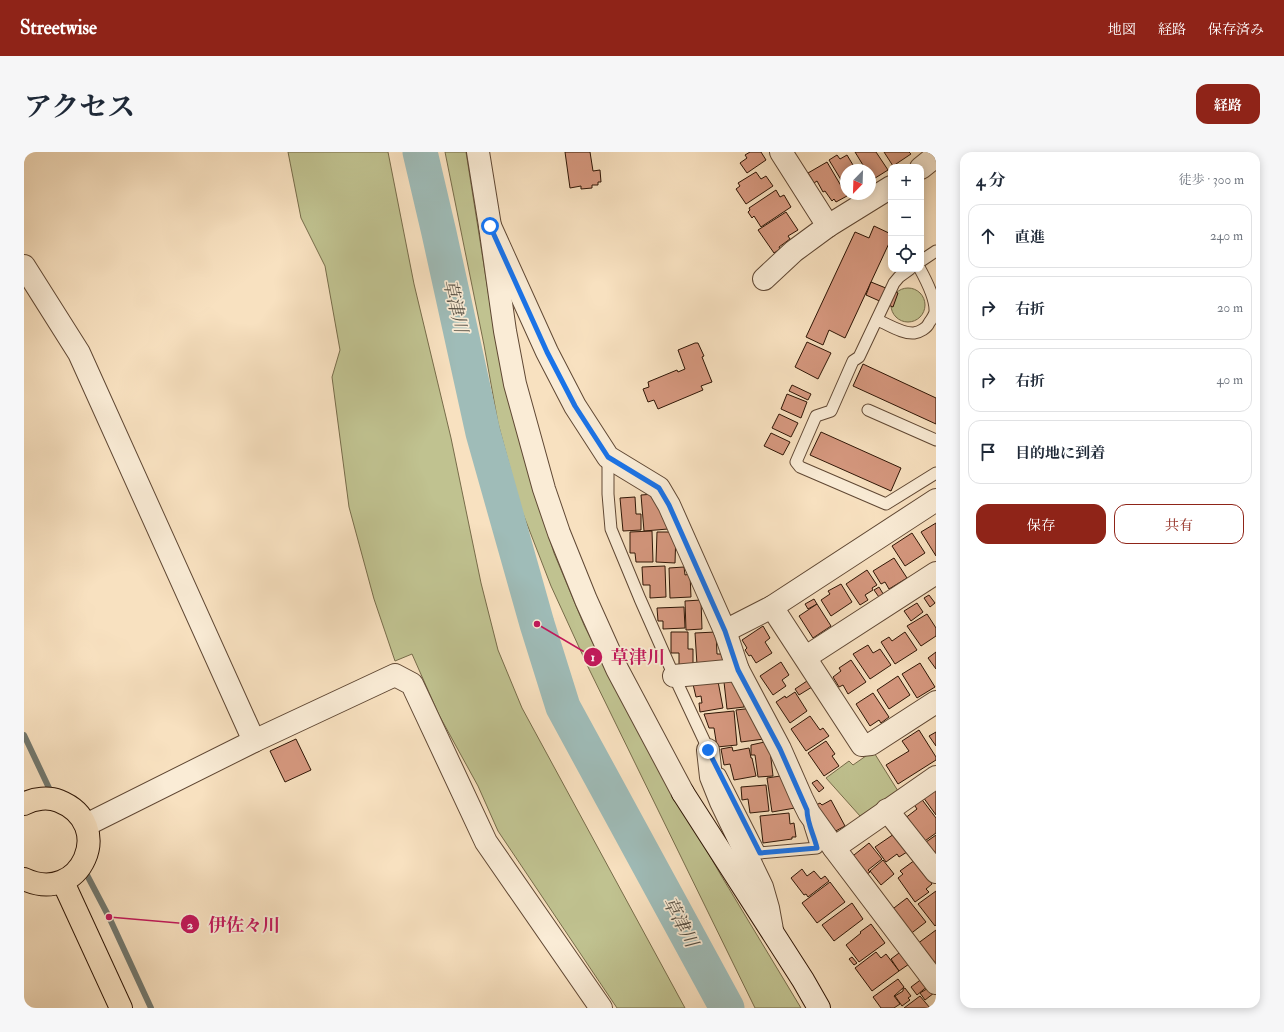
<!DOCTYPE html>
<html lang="ja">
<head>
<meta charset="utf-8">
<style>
  body { margin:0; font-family:"IM FELL Double Pica","Noto Serif JP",serif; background:#f6f6f7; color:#1f2937 }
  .controls { position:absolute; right:12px; top:12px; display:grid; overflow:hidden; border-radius:8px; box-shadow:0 2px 10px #0003 }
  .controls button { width:36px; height:36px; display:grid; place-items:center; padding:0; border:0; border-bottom:1px solid #e0e1e3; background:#fff; color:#1f2937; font:20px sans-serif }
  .compass { position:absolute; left:816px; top:12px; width:36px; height:36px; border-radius:50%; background:#fff; box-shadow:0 2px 10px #0003; rotate:203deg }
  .stop { position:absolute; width:12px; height:12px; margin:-9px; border:3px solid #1a73e8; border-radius:50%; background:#fff }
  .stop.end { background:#1a73e8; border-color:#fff; box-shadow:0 1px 4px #0008 }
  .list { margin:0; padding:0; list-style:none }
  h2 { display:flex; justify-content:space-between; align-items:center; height:52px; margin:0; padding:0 16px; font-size:17px }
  h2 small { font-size:13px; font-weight:400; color:#747a83 }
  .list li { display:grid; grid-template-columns:26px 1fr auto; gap:12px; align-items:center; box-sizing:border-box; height:64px; margin:0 8px 8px; padding:0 8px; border:1px solid #e0e1e3; border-radius:12px }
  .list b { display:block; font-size:15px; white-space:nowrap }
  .list em { font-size:13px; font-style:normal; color:#747a83 }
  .actions { display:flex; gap:8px; padding:12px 16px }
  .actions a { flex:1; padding:9px 0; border:1px solid #8f2418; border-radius:12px; text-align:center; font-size:14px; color:#8f2418 }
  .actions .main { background:#8f2418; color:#fff }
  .icon { flex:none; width:22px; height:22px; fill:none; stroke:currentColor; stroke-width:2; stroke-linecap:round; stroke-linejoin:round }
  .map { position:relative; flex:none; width:912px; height:856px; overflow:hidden; border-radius:12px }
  header { display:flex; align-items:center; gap:24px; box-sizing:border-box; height:56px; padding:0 20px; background:#8f2418; color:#fff }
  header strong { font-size:19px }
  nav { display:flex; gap:22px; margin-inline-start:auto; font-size:14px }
  .intro { display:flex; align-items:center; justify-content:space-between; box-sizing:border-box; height:96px; padding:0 24px }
  h1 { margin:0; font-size:28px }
  .button { padding:10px 18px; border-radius:12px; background:#8f2418; color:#fff; font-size:14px; font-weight:700 }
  main { display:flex; gap:24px; padding:0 24px }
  aside { flex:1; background:#fff; border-radius:12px; box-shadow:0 2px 10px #0003 }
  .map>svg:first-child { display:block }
  .green { fill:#c0c290; stroke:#776c4a }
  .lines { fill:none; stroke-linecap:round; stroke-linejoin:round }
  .stream { stroke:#727970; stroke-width:6 }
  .river { stroke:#9fbcb8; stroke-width:35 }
  .building { fill:#d6987f; stroke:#2e1505 }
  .lane-casing { stroke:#604834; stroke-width:13 }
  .street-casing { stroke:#604834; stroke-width:24 }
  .secondary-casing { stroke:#2e1505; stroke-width:24 }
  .primary-casing { stroke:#2e1505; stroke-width:24 }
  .lane { stroke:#faecd6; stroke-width:11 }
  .street { stroke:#faecd6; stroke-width:22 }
  .secondary { stroke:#faecd6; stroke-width:22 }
  .primary { stroke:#f8e1c0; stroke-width:22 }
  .route { stroke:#1a73e8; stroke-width:5 }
  .labels { text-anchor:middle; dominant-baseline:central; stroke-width:3.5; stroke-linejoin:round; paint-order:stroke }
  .water-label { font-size:18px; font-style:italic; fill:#564f44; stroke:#faecd6 }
  .leader { fill:none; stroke:#c2185b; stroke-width:1.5 }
  .callout-dot { fill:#c2185b; stroke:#faecd6; stroke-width:1.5 }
  .mark-label { font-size:12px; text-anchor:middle; font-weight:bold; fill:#fff }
  .callout-label { font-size:18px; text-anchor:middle; font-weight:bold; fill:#c2185b; stroke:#faecd6; stroke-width:3.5; stroke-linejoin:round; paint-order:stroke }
</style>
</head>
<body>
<header>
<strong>Streetwise</strong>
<nav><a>地図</a><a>経路</a><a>保存済み</a></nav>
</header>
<div class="intro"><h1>アクセス</h1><a class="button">経路</a></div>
<main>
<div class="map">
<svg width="912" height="856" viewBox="0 0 912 856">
  <rect width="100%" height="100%" fill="#f8e1c0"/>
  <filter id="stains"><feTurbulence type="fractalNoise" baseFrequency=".005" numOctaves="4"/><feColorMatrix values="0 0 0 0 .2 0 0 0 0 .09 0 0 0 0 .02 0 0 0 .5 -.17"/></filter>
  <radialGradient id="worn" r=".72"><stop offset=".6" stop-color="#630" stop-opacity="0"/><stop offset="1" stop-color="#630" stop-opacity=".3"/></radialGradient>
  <g class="green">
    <polygon points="264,0 364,0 390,132 427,286 457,431 474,498 498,556 661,856 593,856 474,679 454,634 415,563 388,502 371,509 350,447 325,355 308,225 316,198 301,114 277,66"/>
    <polygon points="421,0 442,0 471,183 509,334 530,401 560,473 591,535 626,600 698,725 777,856 731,856 565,517 527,434 496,354 474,271 460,193"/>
    <circle cx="884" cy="153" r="17"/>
    <polygon points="849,599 874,639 836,664 802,626 825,609 829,613"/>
  </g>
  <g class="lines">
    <g class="stream">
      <polyline points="0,583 25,636"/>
      <polyline points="63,723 85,765 127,856"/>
    </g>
    <polyline class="river" points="396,0 415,81 459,281 513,472 539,555 703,856"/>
  </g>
  <g class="building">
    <polygon points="541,0 566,0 569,19 576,18 577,30 574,30 574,33 568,33 568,36 557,37 557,34 546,36"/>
    <polygon points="726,0 737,0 742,8 723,21 716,11 723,6 721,3"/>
    <polygon points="831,0 852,0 864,18 848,28 846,24 846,18 842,18"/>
    <polygon points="860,0 885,0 887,2 869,14"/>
    <polygon points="813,3 816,7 823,3 832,18 822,18 822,36 805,8"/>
    <polygon points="803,10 823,44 812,50 810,47 808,49 801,39 799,40 793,29 790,31 784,21"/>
    <polygon points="732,20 737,27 742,24 749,34 722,52 712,37 716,34 714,31"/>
    <polygon points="752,38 756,45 760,43 767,55 737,75 730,64 728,66 724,60 726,58 725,56"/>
    <polygon points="762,60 774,78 764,84 766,87 755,95 756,97 750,101 734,78"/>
    <polygon points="850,74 867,82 867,87 821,186 805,178 799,193 782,185 831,80 845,86"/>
    <polygon points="847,130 874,141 869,155 842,143"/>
    <polygon points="783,190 807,201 794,227 771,215"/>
    <polygon points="671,191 674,191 680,204 678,205 688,230 677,234 679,238 634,257 630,248 624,250 619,237 625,235 624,230 653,218 654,220 661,217 654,198"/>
    <polygon points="839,212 912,246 912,272 829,234"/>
    <polygon points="768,233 787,242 784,248 765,239"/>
    <polygon points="763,242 783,250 777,266 757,257"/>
    <polygon points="755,262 774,271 767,285 748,276"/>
    <polygon points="797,280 877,316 867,339 786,303"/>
    <polygon points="747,281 766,290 759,303 740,294"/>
    <polygon points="631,342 637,352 638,365 643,364 644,377 620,379 617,343"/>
    <polygon points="611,345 612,362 617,362 617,378 599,379 596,346"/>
    <polygon points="912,371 912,404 897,380"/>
    <polygon points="628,379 629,410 612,410 611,401 606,401 606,380"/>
    <polygon points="633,380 652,380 651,411 632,410"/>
    <polygon points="888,381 901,401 881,414 868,394"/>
    <polygon points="870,406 883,426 865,437 861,430 857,432 849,419"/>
    <polygon points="641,414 642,445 626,446 626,433 619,433 618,415"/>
    <polygon points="660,415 661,423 666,422 667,445 646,446 645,416"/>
    <polygon points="843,418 853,433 848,436 849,438 841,443 844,448 836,453 822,432"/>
    <polygon points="817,432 828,450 807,464 797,448 806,442 804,439"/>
    <polygon points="855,435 861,445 857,448 850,438"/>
    <polygon points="905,443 911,451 906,455 900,446"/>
    <polygon points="790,447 793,452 784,457 781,452"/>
    <polygon points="677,448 678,477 662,478 661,449"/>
    <polygon points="893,451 899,460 887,469 880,459"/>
    <polygon points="793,452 807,474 789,486 775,464"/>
    <polygon points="660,455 661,476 639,477 639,469 634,469 633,456"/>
    <polygon points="903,462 912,476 912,484 897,494 883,474"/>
    <polygon points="739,474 746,486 741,490 748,501 732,511 727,503 725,504 721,498 723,496 718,488"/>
    <polygon points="647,480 664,480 664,497 669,497 669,514 655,514 655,501 647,501"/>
    <polygon points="692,480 693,502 698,502 699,512 673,513 671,481"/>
    <polygon points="881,480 893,498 871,512 857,490 865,485 868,489"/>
    <polygon points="844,493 849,501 856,497 867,513 846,527 829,502"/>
    <polygon points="912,500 912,517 904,506"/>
    <polygon points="827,508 842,530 824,542 819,533 815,535 809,525 817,519 815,516"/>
    <polygon points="757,510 765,523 758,528 762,534 749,543 736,524"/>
    <polygon points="896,511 911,535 893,546 878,522"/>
    <polygon points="693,524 699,556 676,560 675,551 678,551 677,544 672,545 668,528"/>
    <polygon points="874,524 886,543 865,557 853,538"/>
    <polygon points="717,528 720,555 703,557 700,530"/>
    <polygon points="783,529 788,535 775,543 771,537"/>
    <polygon points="771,540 783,559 766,571 752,550 761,544 762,546"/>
    <polygon points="849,541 865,565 857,571 855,568 846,574 832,552"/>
    <polygon points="730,556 740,587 717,590 712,558"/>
    <polygon points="710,559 713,593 693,595 690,576 685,576 680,562"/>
    <polygon points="786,564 796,578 799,576 805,584 782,599 767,577"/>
    <polygon points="895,578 912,605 912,608 874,632 862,613 885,599 878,589"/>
    <polygon points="912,580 912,594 905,584"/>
    <polygon points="272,587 287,618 261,630 246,599"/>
    <polygon points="745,589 749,624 734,625 731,603 727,603 727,593"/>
    <polygon points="802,589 811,602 808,604 815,614 800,624 784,601"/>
    <polygon points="708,595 709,599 725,596 727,606 728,606 732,624 710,628 706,612 700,613 697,597"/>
    <polygon points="763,623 771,656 748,660 743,626"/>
    <polygon points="793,628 800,636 795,640 788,631"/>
    <polygon points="742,633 745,659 726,661 724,647 718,648 717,635"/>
    <polygon points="912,636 912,663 899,645"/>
    <polygon points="896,645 912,666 912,681 898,691 880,667 893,657 889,651"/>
    <polygon points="807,648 821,674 806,682 790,654 796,651 798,653"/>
    <polygon points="765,661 766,672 770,671 772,685 768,685 768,687 739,691 736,664"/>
    <polygon points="870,682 883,700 875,705 873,702 862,710 851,695"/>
    <polygon points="912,683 912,703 902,690"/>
    <polygon points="845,691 858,707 844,718 846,720 839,725 825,707"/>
    <polygon points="859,708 870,722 857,733 846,719"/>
    <polygon points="891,708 908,732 902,737 905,740 891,750 874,726 879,722 876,719"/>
    <polygon points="778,717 783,724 790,719 797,727 801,724 805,729 784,745 782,742 780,743 767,726"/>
    <polygon points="806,730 821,750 793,771 778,751"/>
    <polygon points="912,739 912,773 911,774 894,752"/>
    <polygon points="883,746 902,770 885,783 866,759"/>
    <polygon points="828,751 839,767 810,789 798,773"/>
    <polygon points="847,772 861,791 835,810 822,793 837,781 836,780"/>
    <polygon points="912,778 912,816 893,792"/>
    <polygon points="879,798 888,810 875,819 867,807"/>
    <polygon points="852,800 857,806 862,802 875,819 848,839 831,816"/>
    <polygon points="828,805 833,811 830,813 825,807"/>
    <polygon points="899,826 905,833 893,843 887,835"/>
    <polygon points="874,827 880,835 870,844 876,852 870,856 857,856 849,845"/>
    <polygon points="906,835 910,841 901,848 896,841"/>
    <polygon points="881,836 887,844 884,846 886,848 878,854 871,844 879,839 879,837"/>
    <polygon points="896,844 906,856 880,856"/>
  </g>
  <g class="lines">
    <g class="lane-casing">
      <g id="lane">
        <polyline points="897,109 912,99"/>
        <polyline points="886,117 875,125 870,131 835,205 829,209 807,259 792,264 772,310 776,315 862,352 912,321"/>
        <path d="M 853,168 C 864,172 878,182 890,181 C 896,180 903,176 905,171 C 907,168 910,164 911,160 C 912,147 902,128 896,117"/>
        <polyline points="844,258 912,288"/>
        <polyline points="584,305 584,342 587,377 616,447 650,524 686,601"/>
        <polyline points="696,622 736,701 793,696 786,674"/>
      </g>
    </g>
    <g class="street-casing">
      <g id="street">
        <polyline points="454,0 466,74 481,179 491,232 520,337 535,381 562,448 593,517 659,641"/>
        <polyline points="757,0 804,74"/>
        <polyline points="897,16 912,4"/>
        <polyline points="466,74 523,200 551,254 584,305 635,336 645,353 701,479 714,518 756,597 778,647 785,661 810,696 912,831"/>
        <polyline points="0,114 55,201 230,589"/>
        <polyline points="740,127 770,99 804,74 867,35"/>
        <polyline points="748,455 838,593 847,592 912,550"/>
        <polyline points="701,479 748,455 912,348"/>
        <polyline points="782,505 912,421"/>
        <polyline points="650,524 714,518"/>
        <polyline points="684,598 687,625 697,650 738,735 744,756 748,778"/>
        <polyline points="863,658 912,720"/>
        <polyline points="62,673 230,589 371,523 388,532 462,690 577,856"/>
        <polyline points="810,696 912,625"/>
      </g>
    </g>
    <g class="secondary-casing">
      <polyline id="secondary" points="659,641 779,828 795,856"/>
    </g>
    <g class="primary-casing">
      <g id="primary">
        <path d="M 0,652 C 10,646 25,645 35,649 C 93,672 57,754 0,727"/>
        <polyline points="39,730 97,856"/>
      </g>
    </g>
    <use href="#lane" class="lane"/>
    <use href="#street" class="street"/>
    <use href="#secondary" class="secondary"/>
    <use href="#primary" class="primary"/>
  </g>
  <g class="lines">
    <path class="route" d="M 466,74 L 523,200 L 551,254 L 584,305 L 635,336 L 645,353 L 701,479 L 714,518 L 756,597 L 783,658 C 783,671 790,683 793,696 L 736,701 L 684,598"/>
  </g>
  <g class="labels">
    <g class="water-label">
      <text transform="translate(431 154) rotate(77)">草津川</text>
      <text transform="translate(656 770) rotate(62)">草津川</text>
    </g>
  </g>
  <path class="leader" d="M513 472L569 505M85 765L166 772"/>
  <g class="callout-dot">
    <circle cx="513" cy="472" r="4"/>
    <circle cx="85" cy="765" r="4"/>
    <circle cx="569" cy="505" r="10"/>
    <circle cx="166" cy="772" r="10"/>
  </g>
  <g class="mark-label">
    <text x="569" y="509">1</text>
    <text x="166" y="777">2</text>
  </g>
  <g class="callout-label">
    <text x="614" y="511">草津川</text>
    <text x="220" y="779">伊佐々川</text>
  </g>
  <rect width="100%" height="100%" filter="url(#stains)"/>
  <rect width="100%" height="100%" fill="url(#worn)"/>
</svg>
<div class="controls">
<button>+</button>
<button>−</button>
<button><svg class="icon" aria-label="locate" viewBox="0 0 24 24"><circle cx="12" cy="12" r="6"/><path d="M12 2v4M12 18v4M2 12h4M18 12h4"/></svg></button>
</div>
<svg class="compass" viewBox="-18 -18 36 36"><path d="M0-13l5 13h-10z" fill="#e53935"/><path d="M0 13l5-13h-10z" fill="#747a83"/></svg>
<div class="stop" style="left:466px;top:74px"></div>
<div class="stop end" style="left:684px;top:598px"></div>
</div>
<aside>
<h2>4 分<small>徒歩 · 300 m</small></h2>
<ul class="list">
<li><svg class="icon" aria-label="ahead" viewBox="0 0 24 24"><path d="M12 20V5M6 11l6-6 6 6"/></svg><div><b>直進</b></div><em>240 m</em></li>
<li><svg class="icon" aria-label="right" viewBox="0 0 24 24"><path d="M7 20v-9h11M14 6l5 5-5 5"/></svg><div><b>右折</b></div><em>20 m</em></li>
<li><svg class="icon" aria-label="right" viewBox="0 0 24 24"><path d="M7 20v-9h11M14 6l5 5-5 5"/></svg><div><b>右折</b></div><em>40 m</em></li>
<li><svg class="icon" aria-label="arrive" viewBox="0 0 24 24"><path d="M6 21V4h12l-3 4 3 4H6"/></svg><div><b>目的地に到着</b></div></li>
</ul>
<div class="actions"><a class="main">保存</a><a>共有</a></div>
</aside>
</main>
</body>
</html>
